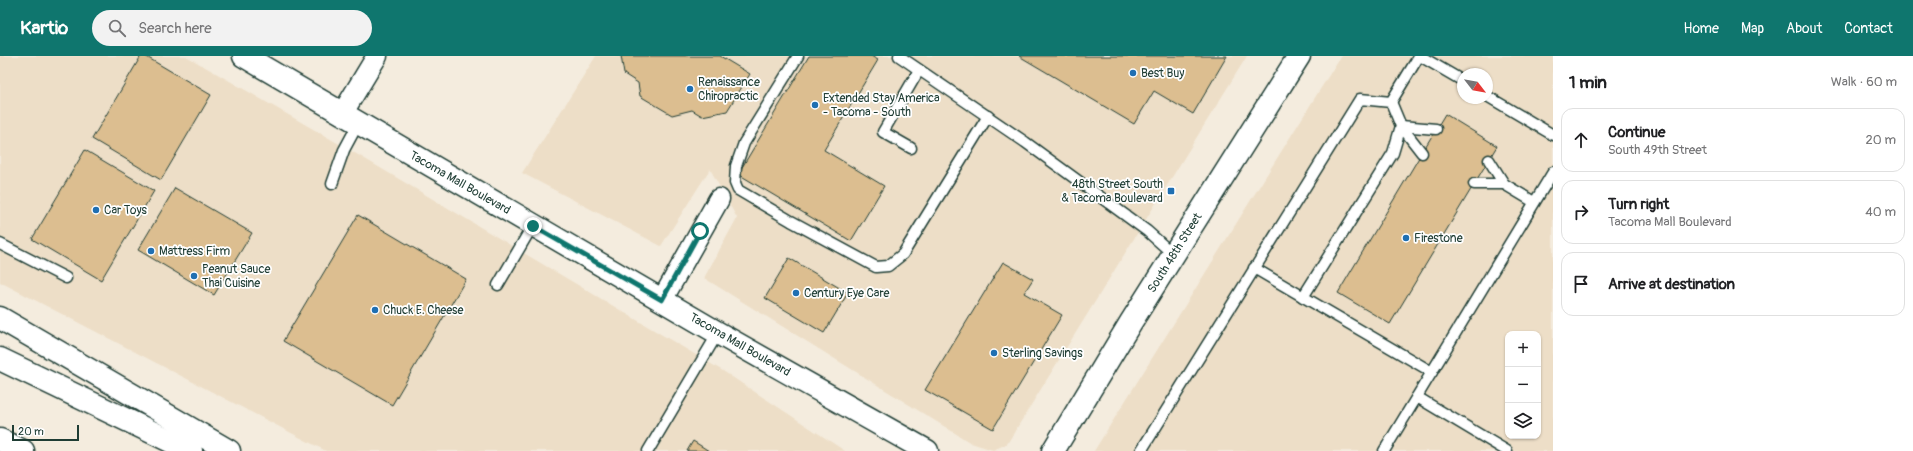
<!DOCTYPE html>
<html lang="en">
<head>
<meta charset="utf-8">
<style>
  body { margin:0; font-family:Pangolin,sans-serif; background:#f2f2f2; color:#202124 }
  .controls { position:absolute; right:12px; bottom:12px; display:grid; overflow:hidden; border-radius:8px; box-shadow:0 1px 3px #0004 }
  .controls button { width:36px; height:36px; display:grid; place-items:center; padding:0; border:0; border-bottom:1px solid #e0e0e0; background:#fff; color:#202124; font:20px sans-serif }
  .compass { position:absolute; left:1457px; top:12px; width:36px; height:36px; border-radius:50%; background:#fff; box-shadow:0 1px 3px #0004; rotate:121deg }
  .scale { position:absolute; left:12px; bottom:10px; width:67px; box-sizing:border-box; padding-left:4px; border:2px solid #1f3d34; border-top:0; font-size:11px; line-height:14px; white-space:nowrap; color:#1f3d34; -webkit-text-stroke:3px #fff; paint-order:stroke }
  .stop { position:absolute; width:12px; height:12px; margin:-9px; border:3px solid #0f766e; border-radius:50%; background:#fff }
  .stop.end { background:#0f766e; border-color:#fff; box-shadow:0 1px 4px #0008 }
  .list { margin:0; padding:0; list-style:none }
  h2 { display:flex; justify-content:space-between; align-items:center; height:52px; margin:0; padding:0 16px; font-size:17px }
  h2 small { font-size:13px; font-weight:400; color:#757577 }
  .list li { display:grid; grid-template-columns:26px 1fr auto; gap:12px; align-items:center; box-sizing:border-box; height:64px; margin:0 8px 8px; padding:0 8px; border:1px solid #e0e0e0; border-radius:12px }
  .list b { display:block; font-size:15px; white-space:nowrap }
  .list p { margin:0; font-size:13px; white-space:nowrap; color:#757577 }
  .list em { font-size:13px; font-style:normal; color:#757577 }
  .icon { flex:none; width:22px; height:22px; fill:none; stroke:currentColor; stroke-width:2; stroke-linecap:round; stroke-linejoin:round }
  .map { position:relative; flex:none; width:1553px; height:395px; overflow:hidden }
  header { display:flex; align-items:center; gap:24px; box-sizing:border-box; height:56px; padding:0 20px; background:#0f766e; color:#fff }
  header strong { font-size:19px }
  nav { display:flex; gap:22px; margin-inline-start:auto; font-size:14px }
  .search { width:280px; height:36px; background:#f2f2f2; display:flex; align-items:center; gap:10px; box-sizing:border-box; padding:0 14px; border-radius:22px; color:#757577; font-size:15px }
  main { display:flex }
  aside { flex:1; background:#fff }
  .map>svg:first-child { display:block }
  .built { fill:#eddec7; fill-rule:evenodd }
  .building { fill:#dcbe90; stroke:#1f3d34 }
  .lines { fill:none; stroke-linecap:round; stroke-linejoin:round }
  .lane-casing { stroke:#1f3d34; stroke-width:13 }
  .street-casing { stroke:#1f3d34; stroke-width:23 }
  .secondary-casing { stroke:#1f3d34; stroke-width:25 }
  .highway-casing { stroke:#1f3d34; stroke-width:25 }
  .lane { stroke:#fff; stroke-width:10 }
  .street { stroke:#fff; stroke-width:20 }
  .secondary { stroke:#fff; stroke-width:22 }
  .highway { stroke:#fff; stroke-width:22 }
  .route { stroke:#0f766e; stroke-width:5 }
  .poi-dot { fill:#1f6fb2; stroke:#fff; stroke-width:1.5 }
  .labels { text-anchor:middle; dominant-baseline:central; stroke-width:3.5; stroke-linejoin:round; paint-order:stroke }
  .poi-label { font-size:12px; fill:#1f3d34; stroke:#fff; text-anchor:start }
  .street-label { font-size:12px; fill:#1f3d34; stroke:#fff }
</style>
</head>
<body>
<header>
<strong>Kartio</strong>
<div class="search"><svg class="icon" aria-label="search" viewBox="0 0 24 24"><circle cx="10" cy="10" r="6"/><path d="M15 15l6 6"/></svg>Search here</div>
<nav><a>Home</a><a>Map</a><a>About</a><a>Contact</a></nav>
</header>
<main>
<div class="map">
<svg width="1553" height="395" viewBox="0 0 1553 395">
  <rect width="100%" height="100%" fill="#f4ecde"/>
  <filter id="ink" filterUnits="userSpaceOnUse"><feTurbulence type="fractalNoise" baseFrequency=".025" numOctaves="2"/><feDisplacementMap in="SourceGraphic" scale="8" xChannelSelector="R" yChannelSelector="G"/><feConvolveMatrix kernelMatrix="1 2 1 2 8 2 1 2 1" color-interpolation-filters="sRGB"/></filter>
  <g filter="url(#ink)">
    <g class="built">
      <polygon points="0,0 186,0 360,100 723,315 845,395 326,395 0,226"/>
      <polygon points="596,0 1247,0 1007,388 993,394 971,387 704,222 737,162 710,113 661,190 522,117"/>
      <path d="M 1341,0 L 1553,0 L 1553,395 L 1094,395 ZM 1463,18 L 1487,18 L 1487,42 L 1463,42 ZM 1508,278 L 1538,278 L 1538,380 L 1508,380 Z"/>
    </g>
    <g class="building">
      <polygon points="141,0 145,0 211,39 161,124 92,83"/>
      <polygon points="621,0 720,0 750,18 727,55 702,60 692,54 672,59 640,40 638,27 624,18"/>
      <polygon points="809,0 871,0 878,4 824,94 884,130 851,185 738,118"/>
      <polygon points="1019,0 1227,0 1193,58 1154,35 1134,68"/>
      <polygon points="1445,58 1497,90 1390,268 1338,237"/>
      <polygon points="85,94 154,135 101,224 32,183"/>
      <polygon points="175,132 252,177 214,239 138,194"/>
      <polygon points="358,159 466,223 392,349 283,285"/>
      <polygon points="789,202 848,237 824,277 765,242"/>
      <polygon points="1003,206 1033,223 1024,237 1062,259 993,373 925,334"/>
      <polygon points="693,385 709,395 687,395"/>
    </g>
    <g class="lines">
      <g class="lane-casing">
        <g id="lane">
          <polyline points="798,0 744,87 736,110 735,127 738,134 791,165 876,211 888,210 903,198 988,60"/>
          <polyline points="899,0 1025,86 1147,175 1174,199"/>
          <polyline points="1420,0 1463,25"/>
          <polyline points="1487,40 1553,79"/>
          <polyline points="1391,46 1419,0"/>
          <polyline points="1401,70 1436,73"/>
          <polyline points="1401,70 1422,97"/>
          <polyline points="911,92 883,76 919,14"/>
          <polyline points="1489,104 1504,128 1534,146"/>
          <polyline points="332,128 344,94 358,68"/>
          <polyline points="1474,128 1504,128"/>
          <polyline points="0,188 66,222"/>
          <polyline points="1254,212 1432,316"/>
          <polyline points="498,229 533,169"/>
          <polyline points="1303,241 1393,97 1401,70 1391,46"/>
          <polyline points="1417,341 1507,395"/>
          <polyline points="648,395 718,277"/>
          <polyline points="1141,395 1360,43 1391,46"/>
          <polyline points="1384,395 1553,116"/>
        </g>
      </g>
      <g class="street-casing">
        <g id="street">
          <polyline points="342,58 377,0"/>
          <polyline points="662,244 719,143"/>
        </g>
      </g>
      <g class="secondary-casing">
        <g id="secondary">
          <polyline points="244,0 718,277 927,395"/>
          <polyline points="1053,395 1131,266 1299,0"/>
        </g>
      </g>
      <g class="highway-casing">
        <g id="highway">
          <polyline points="0,262 229,395"/>
          <polyline points="0,303 191,395"/>
          <polyline points="0,384 23,395"/>
        </g>
      </g>
      <use href="#lane" class="lane"/>
      <use href="#street" class="street"/>
      <use href="#secondary" class="secondary"/>
      <use href="#highway" class="highway"/>
    </g>
  </g>
  <g class="lines" filter="url(#ink)">
    <polyline class="route" points="533,170 662,244 700,175"/>
  </g>
  <g class="poi-dot">
    <circle cx="1133" cy="17" r="4"/>
    <circle cx="690" cy="33" r="4"/>
    <circle cx="815" cy="49" r="4"/>
    <rect x="1167" y="131" width="8" height="8" rx="2"/>
    <circle cx="96" cy="154" r="4"/>
    <circle cx="1406" cy="182" r="4"/>
    <circle cx="151" cy="195" r="4"/>
    <circle cx="194" cy="220" r="4"/>
    <circle cx="796" cy="237" r="4"/>
    <circle cx="375" cy="254" r="4"/>
    <circle cx="994" cy="297" r="4"/>
  </g>
  <g class="labels">
    <g class="poi-label">
      <text x="1141" y="17">Best Buy</text>
      <text x="698" y="26">Renaissance<tspan x="698" dy="14">Chiropractic</tspan></text>
      <text x="823" y="42">Extended Stay America<tspan x="823" dy="14">- Tacoma - South</tspan></text>
      <text x="1163" y="128" text-anchor="end">48th Street South<tspan x="1163" dy="14">&amp; Tacoma Boulevard</tspan></text>
      <text x="104" y="154">Car Toys</text>
      <text x="1414" y="182">Firestone</text>
      <text x="159" y="195">Mattress Firm</text>
      <text x="202" y="213">Peanut Sauce<tspan x="202" dy="14">Thai Cuisine</tspan></text>
      <text x="804" y="237">Century Eye Care</text>
      <text x="383" y="254">Chuck E. Cheese</text>
      <text x="1002" y="297">Sterling Savings</text>
    </g>
    <g class="street-label">
      <text transform="translate(460 127) rotate(30)">Tacoma Mall Boulevard</text>
      <text transform="translate(1175 197) rotate(-58)">South 48th Street</text>
      <text transform="translate(740 289) rotate(30)">Tacoma Mall Boulevard</text>
    </g>
  </g>
</svg>
<div class="controls">
<button>+</button>
<button>−</button>
<button><svg class="icon" aria-label="layers" viewBox="0 0 24 24"><path d="M12 4l9 5-9 5-9-5zM3 14l9 5 9-5"/></svg></button>
</div>
<svg class="compass" viewBox="-18 -18 36 36"><path d="M0-13l5 13h-10z" fill="#e53935"/><path d="M0 13l5-13h-10z" fill="#757577"/></svg>
<div class="scale">20 m</div>
<div class="stop" style="left:700px;top:175px"></div>
<div class="stop end" style="left:533px;top:170px"></div>
</div>
<aside>
<h2>1 min<small>Walk · 60 m</small></h2>
<ul class="list">
<li><svg class="icon" aria-label="ahead" viewBox="0 0 24 24"><path d="M12 20V5M6 11l6-6 6 6"/></svg><div><b>Continue</b><p>South 49th Street</p></div><em>20 m</em></li>
<li><svg class="icon" aria-label="right" viewBox="0 0 24 24"><path d="M7 20v-9h11M14 6l5 5-5 5"/></svg><div><b>Turn right</b><p>Tacoma Mall Boulevard</p></div><em>40 m</em></li>
<li><svg class="icon" aria-label="arrive" viewBox="0 0 24 24"><path d="M6 21V4h12l-3 4 3 4H6"/></svg><div><b>Arrive at destination</b></div></li>
</ul>
</aside>
</main>
</body>
</html>
